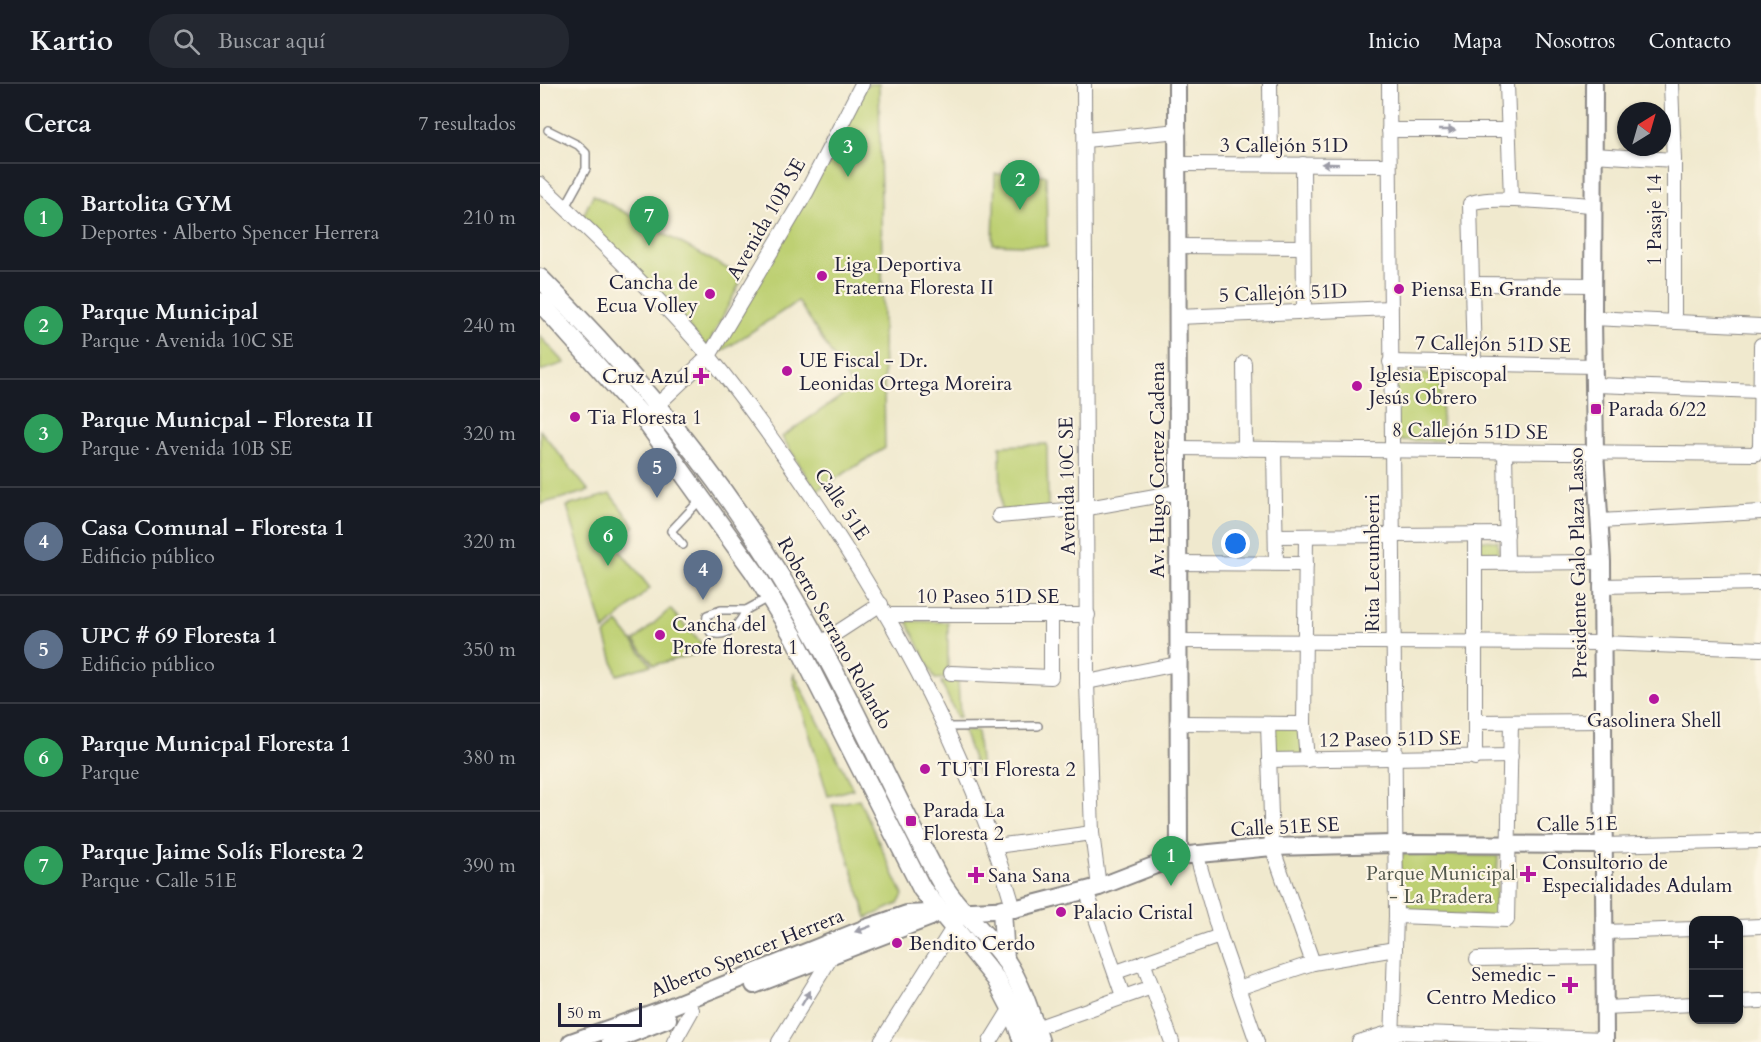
<!DOCTYPE html>
<html lang="es">
<head>
<meta charset="utf-8">
<style>
  body { margin:0; font-family:Cardo,serif; background:#242831; color:#f1f3f6 }
  .controls { position:absolute; right:18px; bottom:18px; display:grid; overflow:hidden; border-radius:12px; box-shadow:0 2px 4px #0004 }
  .controls button { width:54px; height:54px; display:grid; place-items:center; padding:0; border:0; border-bottom:2px solid #363941; background:#171b24; color:#f1f3f6; font:30px sans-serif }
  .compass { position:absolute; left:1077px; top:18px; width:54px; height:54px; border-radius:50%; background:#171b24; box-shadow:0 2px 4px #0004; rotate:37deg }
  .scale { position:absolute; left:18px; bottom:15px; width:84px; box-sizing:border-box; padding-left:6px; border:3px solid #22223b; border-top:0; font-size:16px; line-height:21px; white-space:nowrap; color:#22223b; -webkit-text-stroke:4px #fcf5e5; paint-order:stroke }
  .you { position:absolute; left:696px; top:460px; width:21px; height:21px; margin:-15px; border:4px solid #fff; border-radius:50%; background:#1a73e8; box-shadow:0 0 0 9px #1a73e833 }
  .badge { display:grid; place-items:center; width:39px; height:39px; border-radius:50%; background:#ea580c; color:#fff; font-size:20px; font-weight:700 }
  .pin { position:absolute; translate:-50% -50px; filter:drop-shadow(0 2px 3px #0008) }
  .pin::after { content:''; position:absolute; top:32px; width:21px; height:18px; background:inherit; clip-path:polygon(0 0,100% 0,50% 100%) }
  .list { margin:0; padding:0; list-style:none }
  h2 { display:flex; justify-content:space-between; align-items:center; height:78px; margin:0; padding:0 24px; font-size:26px }
  h2 small { font-size:20px; font-weight:400; color:#9ea1a6 }
  .list li { display:grid; grid-template-columns:39px 1fr auto; gap:18px; align-items:center; box-sizing:border-box; height:108px; padding:0 24px; border-top:2px solid #363941 }
  .list b { display:block; font-size:22px; white-space:nowrap }
  .list p { margin:0; font-size:20px; white-space:nowrap; color:#9ea1a6 }
  .list em { font-size:20px; font-style:normal; color:#9ea1a6 }
  .icon { flex:none; width:33px; height:33px; fill:none; stroke:currentColor; stroke-width:2; stroke-linecap:round; stroke-linejoin:round }
  .map { position:relative; flex:none; width:1221px; height:958px; overflow:hidden }
  header { display:flex; align-items:center; gap:36px; box-sizing:border-box; height:84px; padding:0 30px; background:#171b24; border-bottom:2px solid #363941 }
  header strong { font-size:28px }
  nav { display:flex; gap:33px; margin-inline-start:auto; font-size:21px }
  .search { width:420px; height:54px; background:#242831; display:flex; align-items:center; gap:15px; box-sizing:border-box; padding:0 21px; border-radius:24px; color:#9ea1a6; font-size:22px }
  main { display:flex }
  aside { flex:1; background:#171b24 }
  .map>svg:first-child { display:block }
  .green { fill:#bed073; stroke:#707957; stroke-width:1.5 }
  .lines { fill:none; stroke-linecap:round; stroke-linejoin:round }
  .service-casing { stroke:#898684; stroke-width:10 }
  .minor-casing { stroke:#898684; stroke-width:16 }
  .tertiary-casing { stroke:#898684; stroke-width:20 }
  .secondary-casing { stroke:#898684; stroke-width:21 }
  .service { stroke:#fff; stroke-width:7 }
  .minor { stroke:#fff; stroke-width:14 }
  .tertiary { stroke:#fff; stroke-width:16 }
  .secondary { stroke:#fff; stroke-width:18 }
  .oneway { fill:#9c9ca7 }
  .poi-dot { fill:#b5179e; stroke:#fcf5e5; stroke-width:2 }
  .labels { text-anchor:middle; dominant-baseline:central; stroke-width:4.5; stroke-linejoin:round; paint-order:stroke }
  .street-label { font-size:20px; fill:#22223b; stroke:#fcf5e5 }
  .poi-label { font-size:20px; fill:#22223b; stroke:#fcf5e5; text-anchor:start }
  .park-label { font-size:20px; fill:#51564c; stroke:#fcf5e5 }
</style>
</head>
<body>
<header>
<strong>Kartio</strong>
<div class="search"><svg class="icon" aria-label="search" viewBox="0 0 24 24"><circle cx="10" cy="10" r="6"/><path d="M15 15l6 6"/></svg>Buscar aquí</div>
<nav><a>Inicio</a><a>Mapa</a><a>Nosotros</a><a>Contacto</a></nav>
</header>
<main>
<aside>
<h2>Cerca<small>7 resultados</small></h2>
<ul class="list">
<li><span class="badge" style="background:#2e9e5b">1</span><div><b>Bartolita GYM</b><p>Deportes · Alberto Spencer Herrera</p></div><em>210 m</em></li>
<li><span class="badge" style="background:#2e9e5b">2</span><div><b>Parque Municipal</b><p>Parque · Avenida 10C SE</p></div><em>240 m</em></li>
<li><span class="badge" style="background:#2e9e5b">3</span><div><b>Parque Municpal - Floresta II</b><p>Parque · Avenida 10B SE</p></div><em>320 m</em></li>
<li><span class="badge" style="background:#5c6f8a">4</span><div><b>Casa Comunal - Floresta 1</b><p>Edificio público</p></div><em>320 m</em></li>
<li><span class="badge" style="background:#5c6f8a">5</span><div><b>UPC # 69 Floresta 1</b><p>Edificio público</p></div><em>350 m</em></li>
<li><span class="badge" style="background:#2e9e5b">6</span><div><b>Parque Municpal Floresta 1</b><p>Parque</p></div><em>380 m</em></li>
<li><span class="badge" style="background:#2e9e5b">7</span><div><b>Parque Jaime Solís Floresta 2</b><p>Parque · Calle 51E</p></div><em>390 m</em></li>
</ul>
</aside>
<div class="map">
<svg width="1221" height="958" viewBox="0 0 1221 958">
  <rect width="100%" height="100%" fill="#fcf5e5"/>
  <filter id="ink" filterUnits="userSpaceOnUse"><feTurbulence type="fractalNoise" baseFrequency=".0167" numOctaves="2"/><feDisplacementMap in="SourceGraphic" scale="12" xChannelSelector="R" yChannelSelector="G"/><feConvolveMatrix kernelMatrix="1 2 1 2 8 2 1 2 1" color-interpolation-filters="sRGB"/></filter>
  <filter id="wash" filterUnits="userSpaceOnUse"><feTurbulence type="fractalNoise" baseFrequency=".008" numOctaves="4" result="noise"/><feDisplacementMap in="SourceGraphic" scale="24" xChannelSelector="R" yChannelSelector="G"/><feGaussianBlur stdDeviation="1.35" result="paint"/><feColorMatrix in="noise" values="0 0 0 0 0 0 0 0 0 0 0 0 0 0 0 0 0 1.4 0 .05"/><feComposite in="paint" operator="in"/></filter>
  <g filter="url(#wash)">
    <rect width="100%" height="100%" fill="#f0e9ce"/>
    <g class="green">
      <polygon points="327,0 339,0 345,364 276,407 242,353 313,304 258,217 181,268 180,266"/>
      <polygon points="455,90 506,91 507,162 453,160"/>
      <polygon points="53,111 203,193 167,263 43,132"/>
      <polygon points="0,252 25,279 0,287"/>
      <polygon points="854,289 900,290 903,357 855,356"/>
      <polygon points="0,346 49,407 0,420"/>
      <polygon points="507,360 508,424 461,429 460,362"/>
      <polygon points="70,410 95,442 74,459 110,504 64,547 27,422"/>
      <polygon points="939,456 958,457 958,470 940,470"/>
      <polygon points="130,525 168,567 114,581 94,557"/>
      <polygon points="367,537 408,538 408,594 395,595"/>
      <polygon points="78,539 111,581 77,591 65,551"/>
      <polygon points="254,590 313,705 288,712 253,595"/>
      <polygon points="418,596 420,633 417,633 401,598"/>
      <polygon points="728,640 764,640 767,676 729,676"/>
      <polygon points="423,647 437,647 441,687 438,689"/>
      <polygon points="319,715 363,811 358,820 327,834 292,721"/>
      <polygon points="860,770 958,772 955,833 860,829"/>
    </g>
  </g>
  <g filter="url(#ink)">
    <g class="lines">
      <g class="service-casing">
        <g id="service">
          <polyline points="8,46 38,61 46,69 46,85 25,123"/>
          <polyline points="143,461 131,447 160,416"/>
          <path d="M 206,526 C 199,541 188,554 171,549 L 166,541 L 167,531 L 181,526 L 206,526 L 228,514"/>
          <polyline points="406,643 498,642"/>
        </g>
      </g>
      <g class="minor-casing">
        <g id="minor">
          <polyline points="544,0 547,598 552,749 559,803"/>
          <polyline points="730,0 731,79"/>
          <polyline points="849,0 856,832 852,958"/>
          <polyline points="967,0 971,116"/>
          <polyline points="1131,0 1134,76 1134,237"/>
          <polyline points="849,46 968,46"/>
          <polyline points="545,56 639,47"/>
          <polyline points="1053,71 1134,76"/>
          <polyline points="639,80 849,81"/>
          <polyline points="763,80 764,228"/>
          <path d="M 0,100 C 58,154 117,211 169,272 C 205,316 239,364 271,411 C 357,539 432,676 474,825"/>
          <polyline points="639,162 763,163"/>
          <polyline points="933,200 1053,201"/>
          <polyline points="638,233 850,224"/>
          <polyline points="1053,234 1221,242"/>
          <polyline points="850,278 1055,282"/>
          <polyline points="704,279 705,365"/>
          <path d="M 934,280 L 930,120 C 944,110 1030,120 1052,121"/>
          <polyline points="1056,301 1219,307"/>
          <polyline points="110,328 169,272 266,109 322,0"/>
          <polyline points="638,364 1215,370 1220,363 1221,261"/>
          <polyline points="734,365 736,479"/>
          <polyline points="965,367 967,479"/>
          <polyline points="459,432 548,424 638,408"/>
          <polyline points="1060,437 1221,428"/>
          <polyline points="935,450 935,674"/>
          <polyline points="736,452 967,450"/>
          <polyline points="766,452 764,640 767,676"/>
          <polyline points="637,479 766,480"/>
          <polyline points="936,479 1062,478"/>
          <polyline points="1061,502 1221,499"/>
          <polyline points="348,531 548,531"/>
          <polyline points="638,557 1062,559 1221,565"/>
          <polyline points="278,561 341,520"/>
          <polyline points="411,589 511,593 511,531"/>
          <polyline points="547,598 637,580"/>
          <polyline points="935,638 1062,637"/>
          <polyline points="637,639 764,640"/>
          <polyline points="728,640 732,763 773,879"/>
          <polyline points="729,676 971,672"/>
          <polyline points="1063,761 1221,757"/>
          <polyline points="456,762 552,749"/>
          <polyline points="656,769 680,852 717,958"/>
          <polyline points="546,806 583,912"/>
          <polyline points="856,832 967,836 971,638"/>
          <polyline points="1198,843 1221,842"/>
          <polyline points="1064,848 1154,845"/>
          <polyline points="937,875 1064,873"/>
          <polyline points="603,878 632,958"/>
          <polyline points="576,888 680,852"/>
          <polyline points="698,904 773,879 855,865"/>
          <polyline points="1198,918 1221,917"/>
          <polyline points="1065,924 1154,920"/>
          <polyline points="496,944 612,903"/>
          <polyline points="134,958 152,926"/>
          <polyline points="239,958 293,870"/>
          <polyline points="341,958 418,836"/>
          <polyline points="450,958 471,924"/>
          <polyline points="819,958 852,948 1065,955"/>
        </g>
      </g>
      <g class="tertiary-casing">
        <g id="tertiary">
          <polyline points="637,0 639,772"/>
          <polyline points="1054,0 1053,234 1055,368 1062,478 1065,958"/>
          <polyline points="214,901 391,833"/>
          <polyline points="31,958 124,925 326,844 367,830 474,825 559,803 639,772 732,763 853,760 1063,761"/>
          <polyline points="70,958 128,935"/>
        </g>
      </g>
      <g class="secondary-casing">
        <g id="secondary">
          <path d="M 0,194 C 90,284 173,384 240,492 C 300,588 344,692 397,791 C 413,822 446,848 466,877 C 482,901 491,931 500,958"/>
          <polyline points="0,218 102,332 215,489 254,553 382,805 456,895 471,924 483,958"/>
          <polyline points="462,825 465,876"/>
        </g>
      </g>
      <use href="#service" class="service"/>
      <use href="#minor" class="minor"/>
      <use href="#tertiary" class="tertiary"/>
      <use href="#secondary" class="secondary"/>
    </g>
    <defs><path id="oneway-solid" d="M-6-.8H1V-3.2L6.5 0L1 3.2V.8H-6Z" transform="scale(1.5)"/></defs>
    <g class="oneway">
      <use href="#oneway-solid" transform="translate(907 46)"/>
      <use href="#oneway-solid" transform="translate(790 80) rotate(-179)"/>
      <use href="#oneway-solid" transform="translate(323 845) rotate(160)"/>
      <use href="#oneway-solid" transform="translate(266 914) rotate(-59)"/>
    </g>
  </g>
  <g class="poi-dot">
    <circle cx="282" cy="192" r="6"/>
    <circle cx="859" cy="205" r="6"/>
    <circle cx="170" cy="210" r="6"/>
    <circle cx="247" cy="287" r="6"/>
    <path d="M158 283h6v6h6v6h-6v6h-6v-6h-6v-6h6z"/>
    <circle cx="817" cy="302" r="6"/>
    <rect x="1050" y="319" width="12" height="12" rx="3"/>
    <circle cx="35" cy="333" r="6"/>
    <circle cx="120" cy="551" r="6"/>
    <circle cx="1114" cy="615" r="6"/>
    <circle cx="385" cy="685" r="6"/>
    <rect x="365" y="731" width="12" height="12" rx="3"/>
    <path d="M985 781h6v6h6v6h-6v6h-6v-6h-6v-6h6z"/>
    <path d="M433 782h6v6h6v6h-6v6h-6v-6h-6v-6h6z"/>
    <circle cx="521" cy="828" r="6"/>
    <circle cx="357" cy="859" r="6"/>
    <path d="M1027 892h6v6h6v6h-6v6h-6v-6h-6v-6h6z"/>
  </g>
  <g class="labels">
    <g class="street-label">
      <text x="744" y="61">3 Callejón 51D</text>
      <text transform="translate(226 135) rotate(-60)">Avenida 10B SE</text>
      <text transform="translate(1114 136) rotate(-90)">1 Pasaje 14</text>
      <text transform="translate(743 209) rotate(-2)">5 Callejón 51D</text>
      <text transform="translate(953 260) rotate(1)">7 Callejón 51D SE</text>
      <text transform="translate(930 347) rotate(1)">8 Callejón 51D SE</text>
      <text transform="translate(617 386) rotate(-90)">Av. Hugo Cortez Cadena</text>
      <text transform="translate(527 402) rotate(-91)">Avenida 10C SE</text>
      <text transform="translate(302 420) rotate(56)">Calle 51E</text>
      <text transform="translate(832 479) rotate(-90)">Rita Lecumberri</text>
      <text transform="translate(1038 479) rotate(-91)">Presidente Galo Plaza Lasso</text>
      <text x="448" y="512">10 Paseo 51D SE</text>
      <text transform="translate(295 549) rotate(61)">Roberto Serrano Rolando</text>
      <text transform="translate(850 655) rotate(-1)">12 Paseo 51D SE</text>
      <text transform="translate(1037 740) rotate(-1)">Calle 51E</text>
      <text transform="translate(745 743) rotate(-3)">Calle 51E SE</text>
      <text transform="translate(207 869) rotate(-22)">Alberto Spencer Herrera</text>
    </g>
    <g class="poi-label">
      <text x="294" y="180">Liga Deportiva<tspan x="294" dy="23">Fraterna Floresta II</tspan></text>
      <text x="158" y="198" text-anchor="end">Cancha de<tspan x="158" dy="23">Ecua Volley</tspan></text>
      <text x="871" y="205">Piensa En Grande</text>
      <text x="259" y="276">UE Fiscal - Dr.<tspan x="259" dy="23">Leonidas Ortega Moreira</tspan></text>
      <text x="829" y="290">Iglesia Episcopal<tspan x="829" dy="23">Jesús Obrero</tspan></text>
      <text x="149" y="292" text-anchor="end">Cruz Azul</text>
      <text x="1068" y="325">Parada 6/22</text>
      <text x="47" y="333">Tia Floresta 1</text>
      <text x="132" y="540">Cancha del<tspan x="132" dy="23">Profe floresta 1</tspan></text>
      <text x="1114" y="636" text-anchor="middle">Gasolinera Shell</text>
      <text x="397" y="685">TUTI Floresta 2</text>
      <text x="383" y="726">Parada La<tspan x="383" dy="23">Floresta 2</tspan></text>
      <text x="1002" y="778">Consultorio de<tspan x="1002" dy="23">Especialidades Adulam</tspan></text>
      <text x="448" y="791">Sana Sana</text>
      <text x="533" y="828">Palacio Cristal</text>
      <text x="369" y="859">Bendito Cerdo</text>
      <text x="1016" y="890" text-anchor="end">Semedic -<tspan x="1016" dy="23">Centro Medico</tspan></text>
    </g>
    <g class="park-label">
      <text x="901" y="789">Parque Municipal<tspan x="901" dy="23">- La Pradera</tspan></text>
    </g>
  </g>
</svg>
<div class="controls">
<button>+</button>
<button>−</button>
</div>
<svg class="compass" viewBox="-18 -18 36 36"><path d="M0-13l5 13h-10z" fill="#e53935"/><path d="M0 13l5-13h-10z" fill="#9ea1a6"/></svg>
<div class="scale">50 m</div>
<div class="you"></div>
<div class="pin badge" style="left:631px;top:802px;background:#2e9e5b">1</div>
<div class="pin badge" style="left:480px;top:126px;background:#2e9e5b">2</div>
<div class="pin badge" style="left:308px;top:93px;background:#2e9e5b">3</div>
<div class="pin badge" style="left:163px;top:516px;background:#5c6f8a">4</div>
<div class="pin badge" style="left:117px;top:414px;background:#5c6f8a">5</div>
<div class="pin badge" style="left:68px;top:482px;background:#2e9e5b">6</div>
<div class="pin badge" style="left:109px;top:162px;background:#2e9e5b">7</div>
</div>
</main>
</body>
</html>
